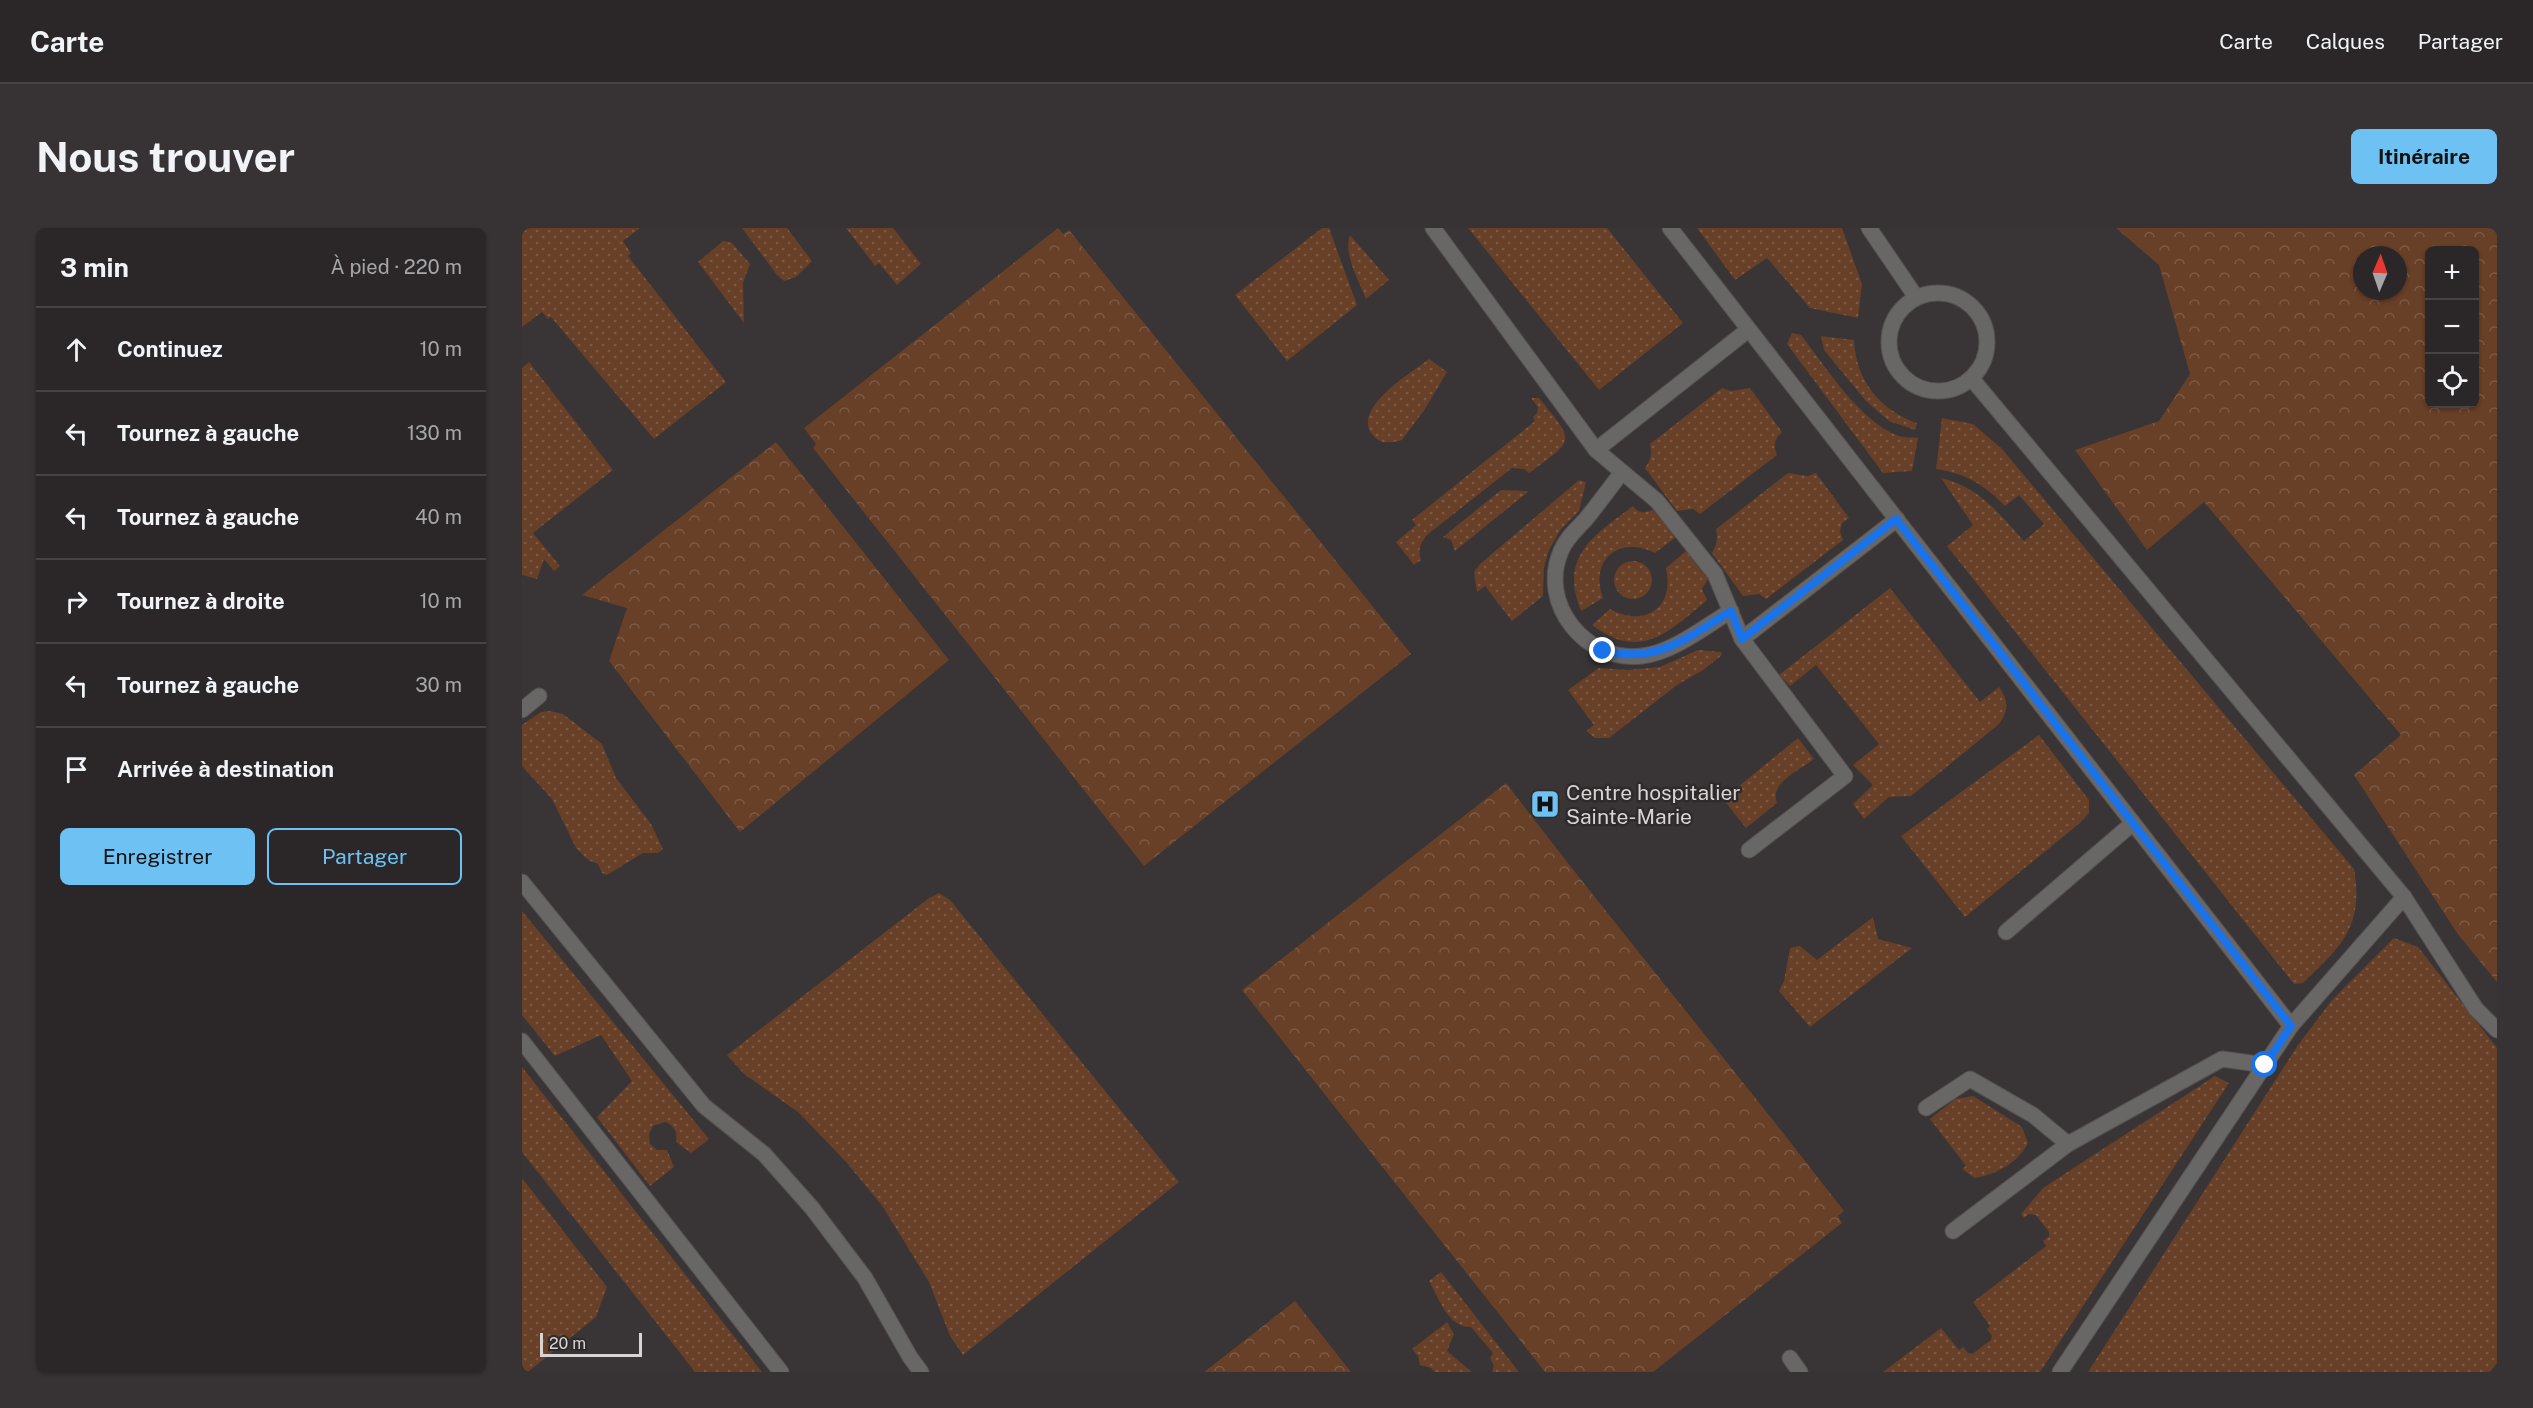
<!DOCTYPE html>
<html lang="fr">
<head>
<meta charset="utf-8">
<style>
  body { margin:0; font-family:"Public Sans",sans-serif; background:#373334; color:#f1f3f6 }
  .controls { position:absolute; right:18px; top:18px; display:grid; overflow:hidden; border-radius:9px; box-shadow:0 2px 4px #0004 }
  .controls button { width:54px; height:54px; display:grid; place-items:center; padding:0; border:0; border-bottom:2px solid #474445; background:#2b2728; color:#f1f3f6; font:30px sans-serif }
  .compass { position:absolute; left:1831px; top:18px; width:54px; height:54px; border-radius:50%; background:#2b2728; box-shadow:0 2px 4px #0004; rotate:2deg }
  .scale { position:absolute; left:18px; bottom:15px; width:102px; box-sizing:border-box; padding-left:6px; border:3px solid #d7d4d4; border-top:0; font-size:16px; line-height:21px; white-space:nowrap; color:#d7d4d4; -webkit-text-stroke:4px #2f2a2b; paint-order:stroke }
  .stop { position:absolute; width:18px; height:18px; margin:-14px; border:4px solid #1a73e8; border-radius:50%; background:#fff }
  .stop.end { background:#1a73e8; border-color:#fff; box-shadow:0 2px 6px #0008 }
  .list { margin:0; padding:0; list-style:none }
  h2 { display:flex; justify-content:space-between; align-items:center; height:78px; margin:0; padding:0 24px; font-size:26px }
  h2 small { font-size:20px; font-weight:400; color:#a6a5a8 }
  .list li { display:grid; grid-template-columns:39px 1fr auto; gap:18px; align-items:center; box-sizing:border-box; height:84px; padding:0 24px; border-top:2px solid #474445 }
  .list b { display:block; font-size:22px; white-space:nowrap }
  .list em { font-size:20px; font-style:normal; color:#a6a5a8 }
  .actions { display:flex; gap:12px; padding:18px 24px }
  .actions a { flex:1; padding:14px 0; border:2px solid #6dc2f3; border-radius:9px; text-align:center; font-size:21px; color:#6dc2f3 }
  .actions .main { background:#6dc2f3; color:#111 }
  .icon { flex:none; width:33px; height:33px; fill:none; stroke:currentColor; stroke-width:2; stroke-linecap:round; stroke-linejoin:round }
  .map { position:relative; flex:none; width:1975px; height:1144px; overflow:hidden; border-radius:9px }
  header { display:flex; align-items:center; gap:36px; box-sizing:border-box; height:84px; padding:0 30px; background:#2b2728; border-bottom:2px solid #474445 }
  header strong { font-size:28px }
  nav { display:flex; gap:33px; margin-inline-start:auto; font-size:21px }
  .intro { display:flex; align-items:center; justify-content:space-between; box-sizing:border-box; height:144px; padding:0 36px }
  h1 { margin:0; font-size:42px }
  .button { padding:15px 27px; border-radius:9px; background:#6dc2f3; color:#111; font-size:21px; font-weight:700 }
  main { display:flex; gap:36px; padding:0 36px }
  aside { flex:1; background:#2b2728; border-radius:9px; box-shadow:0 2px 4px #0004 }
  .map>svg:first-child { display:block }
  .grass { fill:url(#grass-dots) }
  .forest { fill:url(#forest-crowns); fill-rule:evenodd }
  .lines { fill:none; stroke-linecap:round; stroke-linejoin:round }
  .service-casing { stroke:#555152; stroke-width:17 }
  .service { stroke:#696666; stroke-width:15 }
  .route { stroke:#1a73e8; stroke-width:8 }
  .labels { text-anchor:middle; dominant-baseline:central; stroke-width:5; stroke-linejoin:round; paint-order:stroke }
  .poi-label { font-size:21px; fill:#d7d4d4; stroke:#2f2a2b; text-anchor:start }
</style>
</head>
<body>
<header>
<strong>Carte</strong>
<nav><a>Carte</a><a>Calques</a><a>Partager</a></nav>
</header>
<div class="intro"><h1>Nous trouver</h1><a class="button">Itinéraire</a></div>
<main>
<aside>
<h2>3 min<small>À pied · 220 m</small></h2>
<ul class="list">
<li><svg class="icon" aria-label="ahead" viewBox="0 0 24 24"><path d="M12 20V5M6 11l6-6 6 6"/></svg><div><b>Continuez</b></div><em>10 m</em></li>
<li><svg class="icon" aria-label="left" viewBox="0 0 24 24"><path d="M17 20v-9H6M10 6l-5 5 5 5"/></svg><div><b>Tournez à gauche</b></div><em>130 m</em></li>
<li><svg class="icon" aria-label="left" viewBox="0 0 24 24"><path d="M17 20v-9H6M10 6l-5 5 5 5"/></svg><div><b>Tournez à gauche</b></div><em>40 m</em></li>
<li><svg class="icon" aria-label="right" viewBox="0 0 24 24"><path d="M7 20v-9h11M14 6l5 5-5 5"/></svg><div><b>Tournez à droite</b></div><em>10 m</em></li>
<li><svg class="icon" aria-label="left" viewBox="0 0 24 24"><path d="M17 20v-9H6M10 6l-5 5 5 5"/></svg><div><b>Tournez à gauche</b></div><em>30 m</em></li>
<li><svg class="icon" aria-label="arrive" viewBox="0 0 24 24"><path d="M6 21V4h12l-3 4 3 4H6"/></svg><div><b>Arrivée à destination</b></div></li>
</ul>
<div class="actions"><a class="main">Enregistrer</a><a>Partager</a></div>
</aside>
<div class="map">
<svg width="1975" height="1144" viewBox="0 0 1975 1144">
  <defs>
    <pattern id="grass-dots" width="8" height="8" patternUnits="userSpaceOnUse" patternTransform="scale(1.5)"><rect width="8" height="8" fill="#683f27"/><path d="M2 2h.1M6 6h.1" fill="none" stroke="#7d5a45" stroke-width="1.8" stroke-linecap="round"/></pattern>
    <pattern id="forest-crowns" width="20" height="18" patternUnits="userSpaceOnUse" patternTransform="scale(1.5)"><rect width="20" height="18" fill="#683f27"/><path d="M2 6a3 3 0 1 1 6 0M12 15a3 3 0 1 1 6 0" fill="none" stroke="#7d5a45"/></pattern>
  </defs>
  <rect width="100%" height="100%" fill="#393435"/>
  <g class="grass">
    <polygon points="0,0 118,0 101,13 109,25 106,28 204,154 132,211 29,89 26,91 20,84 0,99"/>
    <polygon points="220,0 265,0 290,33 274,49 262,53 255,47"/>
    <polygon points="324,0 371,0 399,36 375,57 357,35 353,38"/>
    <polygon points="800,0 807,0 835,77 765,133 713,67"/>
    <polygon points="946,0 1085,0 1161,95 1077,162"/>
    <polygon points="1175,0 1320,0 1340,56 1336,90 1288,80 1245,30 1213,52"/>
    <path d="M 828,7 L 867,52 L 844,71 C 837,53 821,26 828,7 Z"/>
    <polygon points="201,13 210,15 228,36 221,55 222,95 176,34"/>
    <path d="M 1270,105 L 1279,107 C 1304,139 1338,194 1377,208 C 1383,210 1390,209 1396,210 L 1390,243 L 1361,245 L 1265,116 Z"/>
    <path d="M 1299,108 L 1332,112 C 1334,153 1358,182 1395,195 L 1393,202 L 1367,193 L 1344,173 L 1302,122 Z"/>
    <path d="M 907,131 L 925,144 L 903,181 L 880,212 C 868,215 858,217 850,206 C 830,180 890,144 907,131 Z"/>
    <polygon points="7,134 91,242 11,305 38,338 32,343 22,331 15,351 0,347 0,140"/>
    <path d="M 1200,160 L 1209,163 L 1228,160 L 1260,204 C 1252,212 1251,216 1255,227 L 1178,286 L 1171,281 L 1155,283 L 1123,240 C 1129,232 1130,226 1128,216 Z"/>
    <path d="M 1009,170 L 1017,170 C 1053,214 1054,211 1007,245 L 1002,241 L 990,240 L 905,307 C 898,316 896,321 899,332 L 892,337 L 874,314 L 894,297 L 890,292 L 1013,193 L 1011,189 L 1015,185 L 1016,179 Z"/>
    <path d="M 1420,190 L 1451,196 L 1480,221 L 1832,641 C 1842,698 1820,718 1781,755 L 1772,756 L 1425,318 L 1451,297 L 1419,250 C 1459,260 1475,284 1502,313 L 1522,296 L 1497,267 L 1483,278 C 1461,256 1445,246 1414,241 Z"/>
    <path d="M 1266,245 L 1286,248 L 1294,245 L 1327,290 L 1320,295 L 1318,303 L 1321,312 L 1244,371 L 1237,366 L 1221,368 L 1190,325 C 1195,317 1196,311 1194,301 Z"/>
    <polygon points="1057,252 1064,254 1057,283 1039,301 1027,322 1022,339 1021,368 990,393 963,358 955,364 952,344 958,336"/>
    <polygon points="979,262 1007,263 933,323 929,312 921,309"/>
    <path d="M 1111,278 C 1117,286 1122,285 1131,282 L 1154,309 L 1133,325 C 1097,307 1067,332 1081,370 L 1059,383 C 1037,328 1071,308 1111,278 Z"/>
    <path d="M 1164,323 L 1186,351 L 1180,361 L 1185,372 C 1147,404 1118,434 1070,397 L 1088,381 C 1123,400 1153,380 1144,340 Z"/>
    <circle cx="1111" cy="352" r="19"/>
    <path d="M 1368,360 L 1458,474 L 1477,459 C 1487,473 1487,484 1476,497 L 1389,568 L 1367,569 L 1342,591 L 1331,576 L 1351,557 L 1331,537 L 1357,516 L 1294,437 L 1268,458 L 1257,447 Z"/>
    <polygon points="1176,422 1199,424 1200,427 1181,442 1155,457 1087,510 1073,510 1064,503 1072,497 1046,462 1077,440 1106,442 1138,439"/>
    <polygon points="28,483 41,486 80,516 94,550 129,596 141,621 136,625 121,625 85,647 80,645 76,636 66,632 54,620 30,571 0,538 0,497 19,484"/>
    <polygon points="1517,507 1567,572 1567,585 1558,595 1443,689 1379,608"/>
    <path d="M 1276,510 L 1292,531 C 1278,542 1247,555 1255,575 L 1224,600 L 1201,571 Z"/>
    <polygon points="417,665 428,672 657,954 441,1127 428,1108 407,1054 361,979 325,935 276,884 222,846 205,827 407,670"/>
    <path d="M 0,683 L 187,911 L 169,925 L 154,914 C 156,904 152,897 143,894 L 131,898 L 127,906 L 128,916 L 135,922 L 145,922 L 152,939 L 128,958 L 75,889 L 110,853 L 79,807 L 33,828 L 0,787 Z"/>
    <polygon points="1351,689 1356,711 1390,720 1288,799 1257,763 1262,753 1268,720 1278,718 1295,732"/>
    <polygon points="1872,710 1896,719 1975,820 1975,1135 1968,1144 1566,1144 1776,817 1810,772"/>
    <polygon points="0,839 240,1144 173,1144 0,924"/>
    <polygon points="1693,848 1707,855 1518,1144 1361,1144 1419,1100 1437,1122 1441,1119 1446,1125 1450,1126 1469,1112 1470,1108 1465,1101 1468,1098 1451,1074 1524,1018 1521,1013 1527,1008 1527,1004 1514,987 1507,986 1502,990 1499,986 1521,960"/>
    <path d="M 1451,868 L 1500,899 L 1506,915 C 1496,935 1475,946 1453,950 L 1440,941 L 1444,938 L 1408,891 L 1433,871 Z"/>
    <polygon points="0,950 85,1059 74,1089 6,1144 0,1144"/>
    <path d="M 919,1044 L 997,1144 L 970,1144 L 972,1138 L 968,1130 L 971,1125 L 949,1099 C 926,1100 917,1070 907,1053 Z"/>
    <polygon points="925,1094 932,1106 925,1123 950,1144 913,1144 909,1140 898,1137 896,1128 890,1121"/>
  </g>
  <g class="forest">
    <polygon points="536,0 541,6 547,2 889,426 622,638 291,220 294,216 282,200"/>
    <path d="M 1594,0 L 1975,0 L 1975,754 L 1935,705 L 1832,547 L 1879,507 L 1682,274 L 1625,322 L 1553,222 L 1637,193 L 1668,146 L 1637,37 ZM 1908,22 L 1952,22 L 1952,176 L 1908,176 ZM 1840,27 L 1876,27 L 1876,63 L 1840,63 Z"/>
    <polygon points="254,214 427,432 218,604 87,433 105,380 60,367"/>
    <path d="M 984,555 C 1094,699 1211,839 1322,983 L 1316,988 L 1320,995 L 1131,1144 L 1023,1144 L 720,762 Z"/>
    <polygon points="773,1073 829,1144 682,1144"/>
  </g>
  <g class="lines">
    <g class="service-casing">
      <g id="service">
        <polyline points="911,0 1074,222 1226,102"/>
        <polyline points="1148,0 1769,798 1882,669"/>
        <polyline points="1347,0 1394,69"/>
        <circle cx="1416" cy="114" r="49"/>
        <polyline points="1450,151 1882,669 1954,781 1975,802"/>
        <polyline points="1074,222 1135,273 1193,346 1220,411"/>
        <path d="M 1100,244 C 1088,260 1076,276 1064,291 C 1055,301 1044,310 1039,323 C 1016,376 1064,435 1120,428 C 1152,424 1182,399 1209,383"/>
        <polyline points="0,482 17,468"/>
        <polyline points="1227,622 1323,548 1220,411 1375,291"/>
        <polyline points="0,654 182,878 242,926 290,980 343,1050 388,1129 399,1144"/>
        <polyline points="1484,704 1611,595"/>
        <polyline points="0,813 259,1144"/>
        <polyline points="1404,880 1448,851 1511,887 1546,916"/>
        <polyline points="1431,1003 1546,916 1700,831 1743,837"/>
        <polyline points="1268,1130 1278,1144"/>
        <polyline points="1538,1144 1769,798"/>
      </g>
    </g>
    <use href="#service" class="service"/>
  </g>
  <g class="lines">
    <path class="route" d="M 1081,423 C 1135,436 1165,410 1209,383 L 1220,411 L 1374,291 L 1769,798 L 1743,837"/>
  </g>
  <defs>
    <g id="hospital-square" transform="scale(1.5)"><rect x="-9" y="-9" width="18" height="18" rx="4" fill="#6dc2f3" stroke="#2f2a2b"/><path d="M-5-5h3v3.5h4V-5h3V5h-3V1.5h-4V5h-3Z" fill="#111"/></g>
  </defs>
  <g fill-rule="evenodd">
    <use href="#hospital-square" x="1023" y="576"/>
  </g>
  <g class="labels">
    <g class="poi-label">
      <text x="1044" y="564">Centre hospitalier<tspan x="1044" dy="24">Sainte-Marie</tspan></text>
    </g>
  </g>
</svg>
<div class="controls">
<button>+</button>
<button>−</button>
<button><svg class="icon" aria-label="locate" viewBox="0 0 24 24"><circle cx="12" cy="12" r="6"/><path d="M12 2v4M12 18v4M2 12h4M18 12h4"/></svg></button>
</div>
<svg class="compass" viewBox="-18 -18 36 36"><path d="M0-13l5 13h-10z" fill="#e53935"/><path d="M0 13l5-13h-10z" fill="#a6a5a8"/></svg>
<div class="scale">20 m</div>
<div class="stop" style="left:1743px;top:837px"></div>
<div class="stop end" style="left:1081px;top:423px"></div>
</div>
</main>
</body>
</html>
